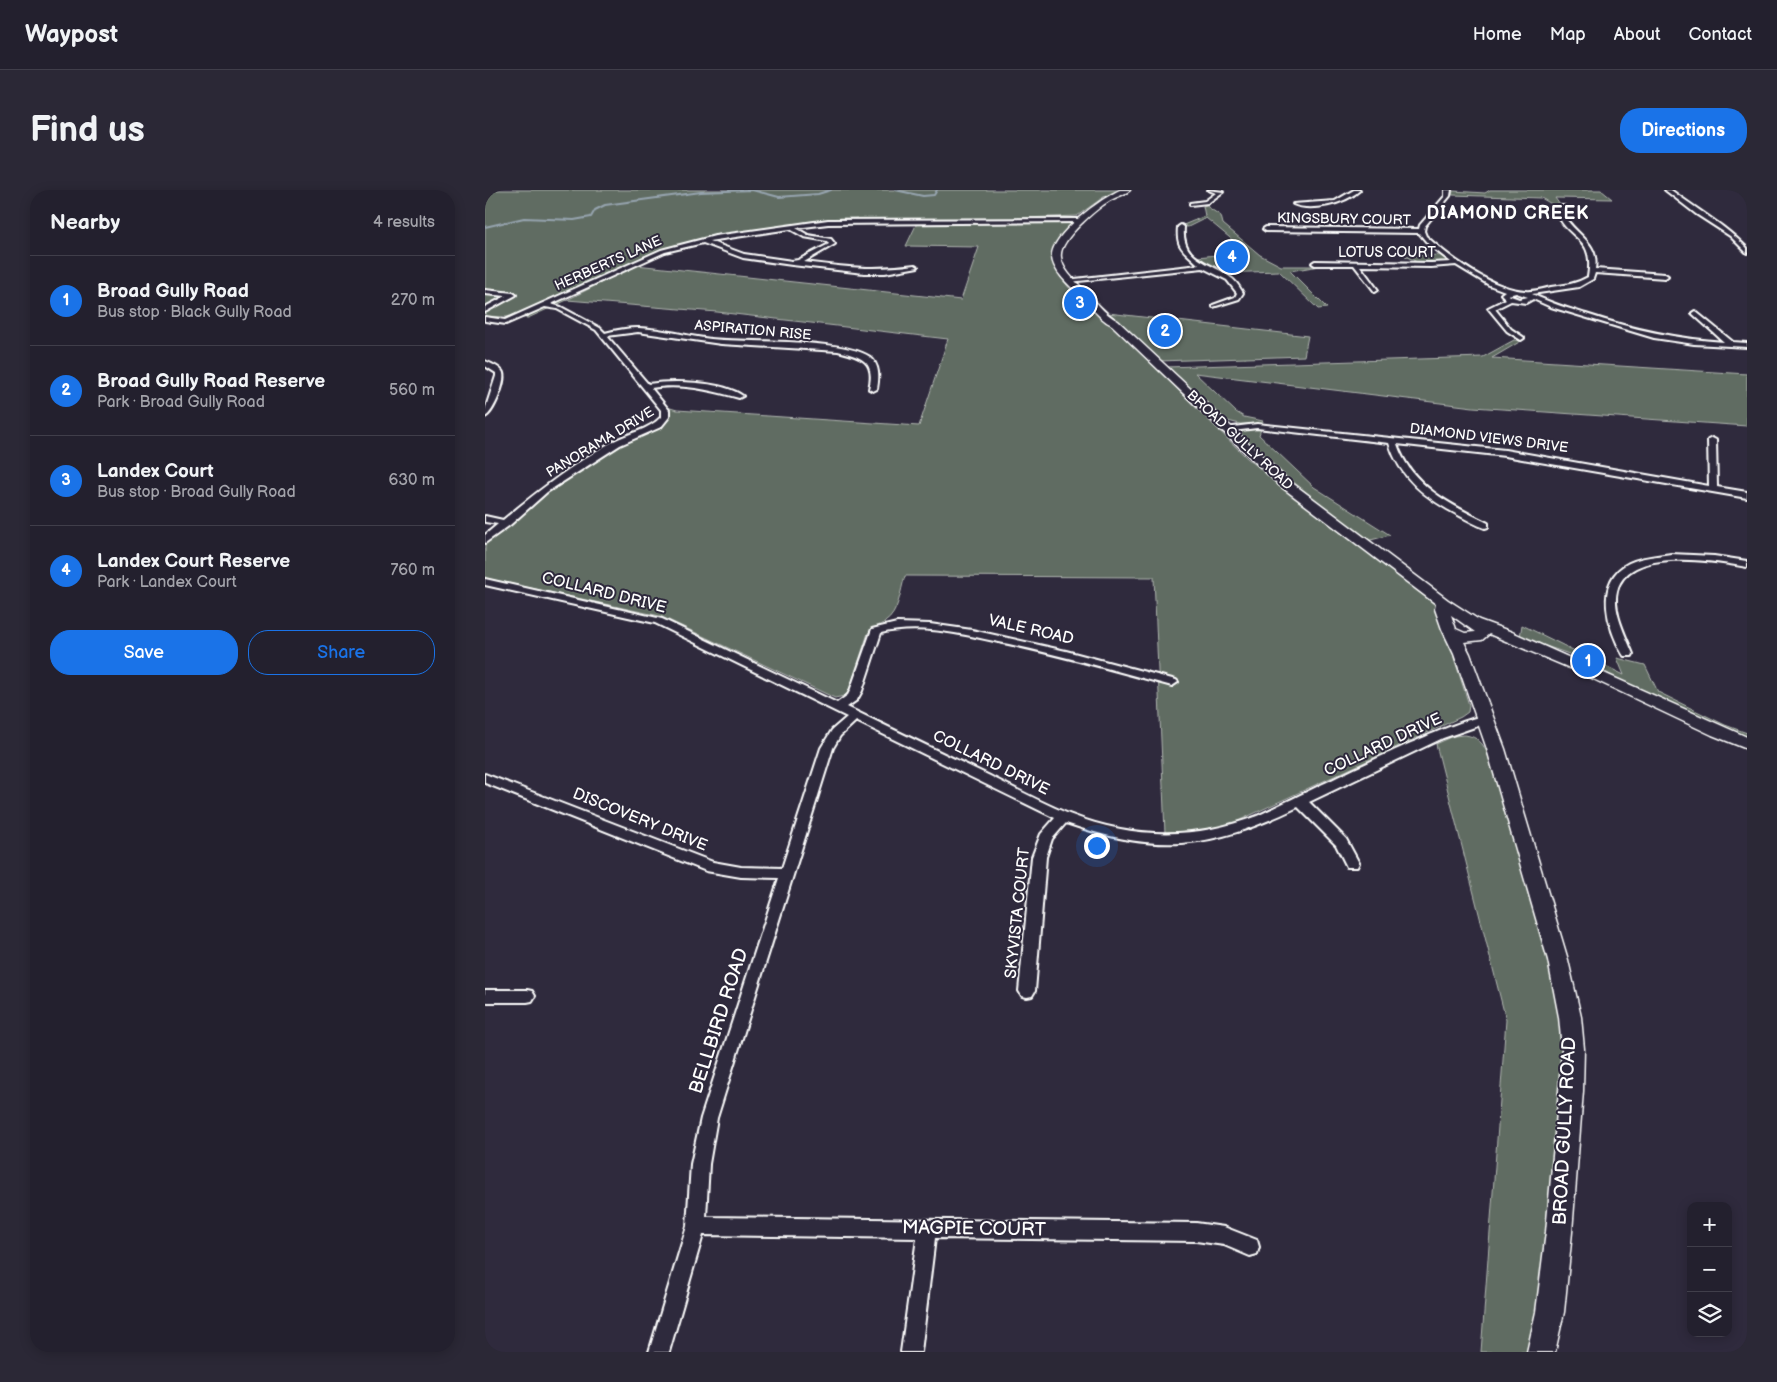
<!DOCTYPE html>
<html lang="en">
<head>
<meta charset="utf-8">
<style>
  body { margin:0; font-family:"Balsamiq Sans",sans-serif; background:#2b2836; color:#f1f3f6 }
  .controls { position:absolute; right:15px; bottom:15px; display:grid; overflow:hidden; border-radius:10px; box-shadow:0 2px 12px #0003 }
  .controls button { width:45px; height:45px; display:grid; place-items:center; padding:0; border:0; border-bottom:1px solid #403e4a; background:#23202e; color:#f1f3f6; font:25px sans-serif }
  .you { position:absolute; left:611px; top:655px; width:18px; height:18px; margin:-12px; border:4px solid #fff; border-radius:50%; background:#1a73e8; box-shadow:0 0 0 8px #1a73e833 }
  .badge { display:grid; place-items:center; width:32px; height:32px; border-radius:50%; background:#1a73e8; color:#fff; font-size:16px; font-weight:700 }
  .pin { position:absolute; translate:-50% -50%; border:2px solid #fff; box-shadow:0 1px 5px #0006 }
  .list { margin:0; padding:0; list-style:none }
  h2 { display:flex; justify-content:space-between; align-items:center; height:65px; margin:0; padding:0 20px; font-size:21px }
  h2 small { font-size:16px; font-weight:400; color:#a3a3aa }
  .list li { display:grid; grid-template-columns:32px 1fr auto; gap:15px; align-items:center; box-sizing:border-box; height:90px; padding:0 20px; border-top:1px solid #403e4a }
  .list b { display:block; font-size:19px; white-space:nowrap }
  .list p { margin:0; font-size:16px; white-space:nowrap; color:#a3a3aa }
  .list em { font-size:16px; font-style:normal; color:#a3a3aa }
  .actions { display:flex; gap:10px; padding:15px 20px }
  .actions a { flex:1; padding:11px 0; border:1px solid #1a73e8; border-radius:20px; text-align:center; font-size:18px; color:#1a73e8 }
  .actions .main { background:#1a73e8; color:#fff }
  .icon { flex:none; width:28px; height:28px; fill:none; stroke:currentColor; stroke-width:2; stroke-linecap:round; stroke-linejoin:round }
  .map { position:relative; flex:none; width:1262px; height:1162px; overflow:hidden; border-radius:20px }
  header { display:flex; align-items:center; gap:30px; box-sizing:border-box; height:70px; padding:0 25px; background:#23202e; border-bottom:1px solid #403e4a }
  header strong { font-size:24px }
  nav { display:flex; gap:28px; margin-inline-start:auto; font-size:18px }
  .intro { display:flex; align-items:center; justify-content:space-between; box-sizing:border-box; height:120px; padding:0 30px }
  h1 { margin:0; font-size:35px }
  .button { padding:12px 22px; border-radius:20px; background:#1a73e8; color:#fff; font-size:18px; font-weight:700 }
  main { display:flex; gap:30px; padding:0 30px }
  aside { flex:1; background:#23202e; border-radius:20px; box-shadow:0 2px 12px #0003 }
  .map>svg:first-child { display:block }
  .green { fill:#606c62; stroke:#b0b6b0 }
  .lines { fill:none; stroke-linecap:round; stroke-linejoin:round }
  .stream { stroke:#96a4af; stroke-width:2 }
  .street-casing { stroke:#fff; stroke-width:4 }
  .secondary-casing { stroke:#fff; stroke-width:3 }
  .street { fill:#2f2a3d; fill-rule:evenodd }
  .secondary { fill:#2f2a3d; fill-rule:evenodd }
  .labels { text-anchor:middle; dominant-baseline:central; stroke-width:4; stroke-linejoin:round; paint-order:stroke }
  .far-street-label { font-size:14px; fill:#fff; stroke:#2f2a3d }
  .street-label { font-size:16px; fill:#fff; stroke:#2f2a3d }
  .far-district-label { font-size:18px; font-weight:bold; letter-spacing:1px; fill:#fff; stroke:#2f2a3d }
  .near-street-label { font-size:19px; fill:#fff; stroke:#2f2a3d }
</style>
</head>
<body>
<header>
<strong>Waypost</strong>
<nav><a>Home</a><a>Map</a><a>About</a><a>Contact</a></nav>
</header>
<div class="intro"><h1>Find us</h1><a class="button">Directions</a></div>
<main>
<aside>
<h2>Nearby<small>4 results</small></h2>
<ul class="list">
<li><span class="badge">1</span><div><b>Broad Gully Road</b><p>Bus stop · Black Gully Road</p></div><em>270 m</em></li>
<li><span class="badge">2</span><div><b>Broad Gully Road Reserve</b><p>Park · Broad Gully Road</p></div><em>560 m</em></li>
<li><span class="badge">3</span><div><b>Landex Court</b><p>Bus stop · Broad Gully Road</p></div><em>630 m</em></li>
<li><span class="badge">4</span><div><b>Landex Court Reserve</b><p>Park · Landex Court</p></div><em>760 m</em></li>
</ul>
<div class="actions"><a class="main">Save</a><a>Share</a></div>
</aside>
<div class="map">
<svg width="1262" height="1162" viewBox="0 0 1262 1162">
  <rect width="100%" height="100%" fill="#2f2a3d"/>
  <filter id="ink" filterUnits="userSpaceOnUse"><feTurbulence type="fractalNoise" baseFrequency=".02" numOctaves="2"/><feDisplacementMap in="SourceGraphic" scale="10" xChannelSelector="R" yChannelSelector="G"/><feConvolveMatrix kernelMatrix="1 2 1 2 8 2 1 2 1" color-interpolation-filters="sRGB"/></filter>
  <g filter="url(#ink)">
    <g class="green">
      <path d="M 0,0 L 634,0 L 620,6 L 592,26 L 511,29 L 548,29 L 355,30 L 373,28 L 357,28 L 231,47 L 184,57 L 68,108 L 82,110 L 151,75 L 476,110 L 494,57 L 421,56 L 432,33 L 587,31 L 588,33 L 569,71 L 574,85 L 593,109 L 603,119 L 615,124 L 617,129 L 624,132 L 762,268 L 830,322 L 945,408 L 953,419 L 969,456 L 969,468 L 984,515 L 983,522 L 976,527 L 755,630 L 725,639 L 680,643 L 669,387 L 420,386 C 415,401 414,423 400,432 C 394,436 388,437 383,443 L 364,501 L 359,506 L 350,508 L 175,426 L 0,388 L 0,354 L 26,335 L 57,306 L 135,254 L 178,234 L 186,226 L 182,217 L 192,220 L 434,236 L 463,149 L 232,122 L 82,110 L 43,128 L 0,126 Z"/>
      <polygon points="1005,0 1116,0 1127,9 1070,8 1075,15 1070,16 1056,8 967,5 968,1 1000,3"/>
      <polygon points="720,15 736,26 738,34 775,65 796,76 834,76 805,81 842,118 833,119 794,81 736,83 712,67 762,62 721,28 703,37 696,36 720,26 718,16"/>
      <polygon points="958,65 966,72 936,74 920,66"/>
      <polygon points="623,123 823,146 819,166 674,171 628,126"/>
      <polygon points="1029,150 1036,151 1007,168 1262,184 1262,236 988,217 710,183 751,222 759,227 778,231 777,234 755,234 743,231 681,177 998,167"/>
      <polygon points="762,239 776,239 774,245 829,297 905,345 882,351 805,292 756,247 757,241"/>
      <path d="M 1037,435 L 1139,485 L 1132,468 L 1160,475 L 1173,502 L 1240,535 L 1262,543 L 1262,549 L 1128,487 C 1101,466 1066,459 1035,447 Z"/>
      <path d="M 980,545 C 993,547 998,553 1003,565 L 1067,775 L 1079,847 L 1060,1092 L 1043,1162 L 996,1162 L 1021,830 L 951,554 L 969,546 Z"/>
    </g>
    <g class="lines">
      <g class="stream">
        <polyline points="410,0 438,6 449,5 452,0"/>
        <polyline points="0,37 39,28 89,30 106,27 110,20 120,15 216,2 267,0 294,7 333,4 346,0"/>
      </g>
      <g class="street-casing">
        <g id="street">
          <polygon points="723,0 738,2 723,13 705,15 705,13 720,11 731,3"/>
          <path d="M 869,0 L 875,0 C 860,14 826,22 808,14 L 850,11 Z"/>
          <path d="M 960,0 L 966,0 L 965,6 L 940,36 L 939,41 L 941,46 C 965,68 1007,99 1040,101 C 1048,102 1058,99 1066,97 C 1080,95 1091,94 1103,87 C 1110,44 1084,53 1071,21 L 1075,16 L 1079,16 L 1077,21 C 1086,44 1115,50 1110,79 L 1180,84 L 1183,86 L 1180,88 L 1110,83 L 1108,89 L 1094,97 L 1047,104 C 1065,113 1082,118 1101,124 C 1147,139 1191,149 1239,152 L 1208,124 L 1207,123 L 1210,121 L 1248,152 L 1262,153 L 1262,157 L 1209,154 L 1169,148 L 1066,117 L 1048,109 L 1041,113 L 1026,111 L 1010,119 L 1026,139 L 1038,147 L 1039,148 L 1036,150 L 1022,141 L 1003,118 L 1021,109 L 1016,104 L 1020,101 L 1004,95 L 971,75 L 946,77 L 875,76 L 893,100 L 890,102 L 869,75 L 830,75 L 827,73 L 830,71 L 946,73 L 966,72 L 944,55 L 934,43 L 781,41 L 778,39 L 781,37 L 934,39 L 935,35 L 960,6 ZM 1031,103 L 1043,107 L 1034,109 L 1023,105 Z"/>
          <path d="M 1180,0 L 1186,0 C 1211,19 1240,35 1262,58 L 1262,63 L 1245,46 L 1211,24 Z"/>
          <path d="M 595,29 L 597,32 L 343,34 L 311,38 L 323,45 L 346,49 L 350,54 L 319,72 C 360,77 388,81 430,75 L 433,77 L 400,83 L 379,83 L 307,75 L 258,68 L 218,53 L 180,62 L 66,114 L 76,117 L 115,138 L 120,143 C 131,140 142,138 154,138 C 178,139 202,146 226,149 C 262,153 358,148 385,167 C 395,175 394,188 392,199 L 388,201 L 384,199 C 391,171 377,167 353,161 L 236,154 L 153,142 L 122,146 L 163,194 C 187,190 238,191 258,206 L 254,208 C 224,200 197,193 166,198 L 184,220 L 184,227 L 176,237 L 135,255 L 62,302 L 25,335 L 0,353 L 0,345 L 13,334 L 0,332 L 0,326 L 18,330 C 53,301 89,273 129,251 C 144,243 164,240 176,227 L 176,220 L 111,140 L 72,119 L 60,117 L 21,134 L 0,131 L 0,127 L 20,130 L 176,60 L 230,46 L 343,30 ZM 305,39 L 319,47 L 342,51 L 344,54 L 313,70 L 307,71 L 259,64 L 224,51 Z"/>
          <path d="M 696,35 L 699,37 C 696,71 725,71 746,88 C 751,91 755,98 758,103 L 754,109 L 728,117 L 728,115 L 750,107 L 752,103 L 742,90 L 718,78 L 584,92 L 581,90 L 714,75 C 699,60 691,59 693,37 Z"/>
          <polygon points="0,100 28,103 31,105 0,122 0,117 21,106 0,104"/>
          <path d="M 0,171 C 5,173 14,177 17,181 C 23,189 8,224 0,227 L 0,220 L 11,186 L 11,183 L 0,176 Z"/>
          <path d="M 772,234 L 1020,260 L 1224,296 L 1223,250 L 1227,248 L 1231,250 L 1232,297 L 1262,302 L 1262,308 L 1020,266 L 912,254 C 926,296 966,315 1003,333 L 1003,337 L 1000,338 C 991,335 983,330 975,326 C 942,309 915,289 904,253 L 772,238 L 740,242 L 736,240 L 740,238 Z"/>
          <path d="M 1186,364 L 1229,366 L 1262,371 L 1262,377 C 1229,371 1143,356 1132,401 C 1127,421 1141,446 1148,464 L 1147,466 L 1139,466 C 1123,440 1108,391 1144,373 C 1157,367 1172,366 1186,364 Z"/>
          <path d="M 0,389 L 177,429 L 352,513 L 363,505 L 365,501 L 387,439 L 412,433 L 445,434 L 487,440 L 581,461 L 691,490 L 693,492 L 687,496 C 628,480 569,463 509,451 C 473,443 432,434 396,443 L 377,501 L 372,510 L 362,517 C 409,540 457,563 505,586 C 531,599 557,613 584,624 C 648,649 709,650 772,626 C 804,611 983,521 1004,526 L 1006,529 L 1004,532 L 958,548 L 824,612 L 861,649 L 874,673 L 872,677 L 862,677 L 851,655 L 813,617 C 726,659 674,665 581,633 L 567,649 L 561,667 L 550,801 L 547,806 L 542,807 L 537,806 L 534,801 L 547,667 L 556,644 L 570,628 L 371,531 L 355,546 L 348,558 L 232,928 L 224,974 L 221,1027 L 711,1033 L 739,1037 L 772,1050 L 774,1057 L 772,1064 L 765,1066 L 739,1055 L 711,1051 L 450,1048 L 436,1162 L 416,1162 L 432,1048 L 218,1045 L 184,1162 L 164,1162 L 202,1036 L 206,974 L 216,928 L 294,688 L 256,687 L 221,681 L 0,593 L 0,584 L 228,672 L 256,677 L 297,678 L 336,558 L 347,540 L 362,527 L 170,433 L 0,395 Z"/>
          <polygon points="0,800 42,800 47,801 50,806 47,811 42,812 0,812"/>
        </g>
      </g>
      <g class="secondary-casing">
        <path id="secondary" d="M 635,0 L 645,0 C 639,5 631,7 624,11 C 611,19 573,51 576,67 C 577,79 589,90 597,98 C 609,109 619,124 633,131 L 802,289 L 963,410 L 994,430 L 1027,442 L 1262,547 L 1262,559 L 1227,545 L 1085,478 L 1004,444 L 997,450 L 979,452 L 985,464 L 1020,559 L 1083,770 L 1096,827 L 1099,859 L 1098,901 L 1087,1042 L 1079,1122 L 1070,1162 L 1042,1162 L 1051,1122 L 1061,1042 L 1074,901 L 1077,859 L 1074,827 L 1063,770 L 1002,559 L 969,464 L 957,439 L 950,419 L 951,414 L 794,295 L 627,135 C 614,129 606,116 596,106 C 586,97 567,81 567,66 C 567,44 617,8 635,0 ZM 966,425 L 990,442 L 980,443 L 971,439 Z"/>
      </g>
      <use href="#street" class="street"/>
      <use href="#secondary" class="secondary"/>
    </g>
  </g>
  <g class="labels">
    <g class="far-street-label">
      <text transform="translate(859 29) rotate(1)">KINGSBURY COURT</text>
      <text x="902" y="62">LOTUS COURT</text>
      <text transform="translate(123 73) rotate(-24)">HERBERTS LANE</text>
      <text transform="translate(268 140) rotate(5)">ASPIRATION RISE</text>
      <text transform="translate(1004 248) rotate(7)">DIAMOND VIEWS DRIVE</text>
      <text transform="translate(755 250) rotate(43)">BROAD GULLY ROAD</text>
      <text transform="translate(115 252) rotate(-31)">PANORAMA DRIVE</text>
    </g>
    <g class="street-label">
      <text transform="translate(119 403) rotate(14)">COLLARD DRIVE</text>
      <text transform="translate(546 440) rotate(13)">VALE ROAD</text>
      <text transform="translate(898 555) rotate(-25)">COLLARD DRIVE</text>
      <text transform="translate(506 573) rotate(26)">COLLARD DRIVE</text>
      <text transform="translate(155 630) rotate(22)">DISCOVERY DRIVE</text>
      <text transform="translate(533 723) rotate(-84)">SKYVISTA COURT</text>
    </g>
    <g class="far-district-label">
      <text x="1023" y="23">DIAMOND CREEK</text>
    </g>
    <g class="near-street-label">
      <text transform="translate(234 831) rotate(-72)">BELLBIRD ROAD</text>
      <text transform="translate(1080 941) rotate(-87)">BROAD GULLY ROAD</text>
      <text transform="translate(489 1039) rotate(1)">MAGPIE COURT</text>
    </g>
  </g>
</svg>
<div class="controls">
<button>+</button>
<button>−</button>
<button><svg class="icon" aria-label="layers" viewBox="0 0 24 24"><path d="M12 4l9 5-9 5-9-5zM3 14l9 5 9-5"/></svg></button>
</div>
<div class="you"></div>
<div class="pin badge" style="left:1103px;top:471px">1</div>
<div class="pin badge" style="left:680px;top:141px">2</div>
<div class="pin badge" style="left:595px;top:113px">3</div>
<div class="pin badge" style="left:747px;top:67px">4</div>
</div>
</main>
</body>
</html>
